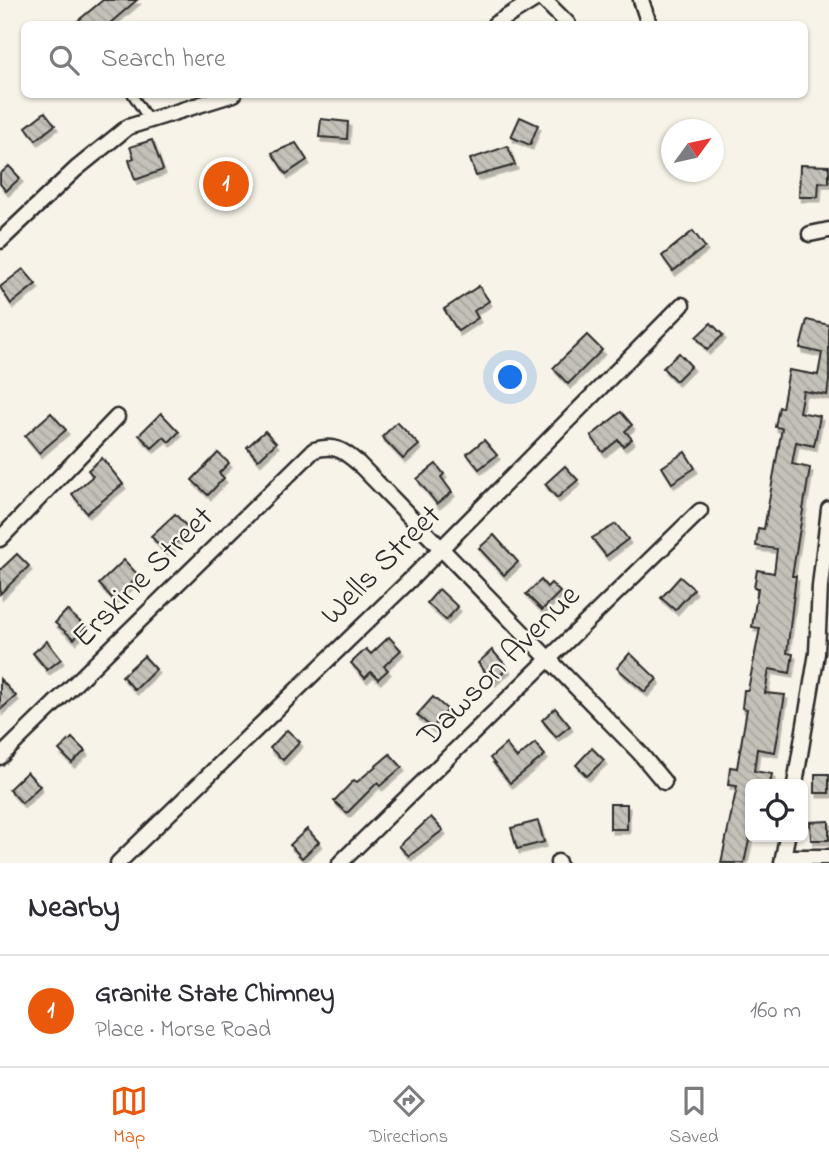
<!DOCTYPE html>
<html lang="en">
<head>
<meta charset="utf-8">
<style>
  body { margin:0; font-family:"Indie Flower",sans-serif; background:#f2f2f3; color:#2b2b33 }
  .controls { position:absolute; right:21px; bottom:21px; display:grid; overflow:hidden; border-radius:10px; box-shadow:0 2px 5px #0004 }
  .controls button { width:63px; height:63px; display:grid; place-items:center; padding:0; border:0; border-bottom:2px solid #e1e1e2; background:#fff; color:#2b2b33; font:35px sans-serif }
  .compass { position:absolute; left:661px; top:119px; width:63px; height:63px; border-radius:50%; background:#fff; box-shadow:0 2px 5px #0004; rotate:57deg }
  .you { position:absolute; left:511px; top:378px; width:24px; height:24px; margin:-18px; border:5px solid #fff; border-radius:50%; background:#1a73e8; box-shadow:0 0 0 10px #1a73e833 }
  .badge { display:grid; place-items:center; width:46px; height:46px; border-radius:50%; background:#ea580c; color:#fff; font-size:23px; font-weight:700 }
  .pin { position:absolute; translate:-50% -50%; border:4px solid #fff; box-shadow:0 2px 7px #0006 }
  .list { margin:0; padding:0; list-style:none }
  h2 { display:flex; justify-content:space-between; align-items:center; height:91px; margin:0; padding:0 28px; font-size:30px }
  h2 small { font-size:23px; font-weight:400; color:#7c7c81 }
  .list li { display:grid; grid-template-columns:46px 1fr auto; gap:21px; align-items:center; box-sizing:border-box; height:112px; padding:0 28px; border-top:2px solid #e1e1e2 }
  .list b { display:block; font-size:26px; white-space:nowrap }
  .list p { margin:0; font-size:23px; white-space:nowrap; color:#7c7c81 }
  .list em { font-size:23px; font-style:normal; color:#7c7c81 }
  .icon { flex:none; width:38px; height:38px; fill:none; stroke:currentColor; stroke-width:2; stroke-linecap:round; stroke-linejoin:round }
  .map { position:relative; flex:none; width:829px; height:863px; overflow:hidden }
  .search { position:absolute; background:#fff; box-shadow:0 2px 5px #0004; left:21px; right:21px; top:21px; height:77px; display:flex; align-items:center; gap:18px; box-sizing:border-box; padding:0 24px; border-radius:10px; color:#7c7c81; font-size:26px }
  .sheet { height:203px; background:#fff }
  nav { display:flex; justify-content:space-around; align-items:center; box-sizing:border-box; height:98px; border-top:2px solid #e1e1e2; background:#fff; font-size:19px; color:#7c7c81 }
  nav a { display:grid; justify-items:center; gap:4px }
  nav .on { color:#ea580c }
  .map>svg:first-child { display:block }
  .building { fill:url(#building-back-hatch); stroke:#2b2b2b; stroke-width:2; filter:url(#shadow) }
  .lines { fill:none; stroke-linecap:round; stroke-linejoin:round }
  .service-casing { stroke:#2b2b2b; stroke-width:12 }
  .minor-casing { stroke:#2b2b2b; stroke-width:19 }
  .service { stroke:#f7f3e8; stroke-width:7 }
  .minor { stroke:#f7f3e8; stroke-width:14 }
  .labels { text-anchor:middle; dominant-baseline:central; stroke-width:5; stroke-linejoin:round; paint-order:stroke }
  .street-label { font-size:32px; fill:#2b2b2b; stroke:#f7f3e8 }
</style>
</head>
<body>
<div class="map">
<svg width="829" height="863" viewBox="0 0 829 863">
  <defs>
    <pattern id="building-back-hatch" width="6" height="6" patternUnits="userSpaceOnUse" patternTransform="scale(1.75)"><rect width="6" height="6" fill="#c4c1b9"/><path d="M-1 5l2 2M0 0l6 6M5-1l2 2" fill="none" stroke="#a9a69f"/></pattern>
    <filter id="shadow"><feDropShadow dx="2.5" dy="4.5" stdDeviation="0" flood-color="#0004"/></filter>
  </defs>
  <rect width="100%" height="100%" fill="#f7f3e8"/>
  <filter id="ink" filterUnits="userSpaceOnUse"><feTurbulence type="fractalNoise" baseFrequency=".0143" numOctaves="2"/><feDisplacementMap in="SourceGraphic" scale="14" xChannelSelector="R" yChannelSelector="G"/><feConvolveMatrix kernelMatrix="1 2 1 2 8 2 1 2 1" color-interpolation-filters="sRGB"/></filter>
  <g filter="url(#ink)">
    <g class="building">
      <polygon points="103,0 137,0 109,24 74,24"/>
      <polygon points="45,112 55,125 36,140 26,127"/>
      <polygon points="520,117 538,125 530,145 511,137"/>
      <polygon points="321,119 348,122 347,139 319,137"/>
      <polygon points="152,140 163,170 135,180 129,160 134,158 130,147"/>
      <polygon points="296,143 307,160 286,174 272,153"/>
      <polygon points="508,146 515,165 476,176 470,159"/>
      <polygon points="800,165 829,166 829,183 819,182 818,197 799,197"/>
      <polygon points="9,166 20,178 6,191 0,184 0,174"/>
      <polygon points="230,170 241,186 222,199 211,183"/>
      <polygon points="693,231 705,247 673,271 662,256"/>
      <polygon points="23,269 36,284 11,304 0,287"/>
      <polygon points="479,286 489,301 474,311 478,318 458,331 444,309"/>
      <polygon points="807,320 829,325 829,381 827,395 803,391 799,412 820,416 814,446 796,442 792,464 810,468 792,576 796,576 787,653 793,654 790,673 769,669 765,693 785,695 775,752 757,749 754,771 772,774 770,784 750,784 750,836 744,863 721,863 737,786 728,785 730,767 737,768 747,709 742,708 744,690 748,690 760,628 752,627 758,588 754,588 757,570 774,573 777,549 756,546 758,528 764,529 782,428 775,427 779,407 782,408 789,370 818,375 822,353 800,348"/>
      <polygon points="711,323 723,335 707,350 696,337"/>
      <polygon points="587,335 602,350 568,384 553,368"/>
      <polygon points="679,353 691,366 676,381 663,368"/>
      <polygon points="621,412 632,425 625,431 632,439 623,446 618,440 603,452 591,436"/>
      <polygon points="51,413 66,430 39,453 25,436"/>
      <polygon points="161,413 179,432 169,442 164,437 152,448 139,435"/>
      <polygon points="397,422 419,445 403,459 382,437"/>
      <polygon points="265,431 276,443 258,460 247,447"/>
      <polygon points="484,440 497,455 479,469 467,454"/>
      <polygon points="685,452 695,468 672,483 662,467"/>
      <polygon points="218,453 229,463 219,473 224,478 208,495 192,480"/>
      <polygon points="102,458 123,484 87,513 72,494 93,476 88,470"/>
      <polygon points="436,464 444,474 441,477 452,492 437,504 417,479"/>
      <polygon points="565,466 578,480 557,498 545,484"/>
      <polygon points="175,514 190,530 165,552 151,536"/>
      <polygon points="616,524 628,539 606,556 592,538"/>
      <polygon points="494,535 518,562 504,575 479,548"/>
      <polygon points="17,554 29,566 0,594 0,570"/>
      <polygon points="124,560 139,576 114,600 99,584"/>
      <polygon points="680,577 694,589 675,610 661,598"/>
      <polygon points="541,580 547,587 551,583 560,592 542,610 526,594"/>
      <polygon points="439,589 458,607 446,620 427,603"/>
      <polygon points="67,610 86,627 74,639 55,623"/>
      <polygon points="389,637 401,650 384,666 388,670 378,679 371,672 365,678 351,663 366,649 371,654"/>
      <polygon points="47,641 61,659 47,670 33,653"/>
      <polygon points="492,650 508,668 493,681 478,663"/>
      <polygon points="630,653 657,679 645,692 617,668"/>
      <polygon points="144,656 156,669 135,690 122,676"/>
      <polygon points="0,679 16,696 0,710"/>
      <polygon points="433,697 448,710 432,728 417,715"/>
      <polygon points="555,708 570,726 556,737 542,720"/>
      <polygon points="287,730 300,742 283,760 270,748"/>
      <polygon points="72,738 85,751 72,763 59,750"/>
      <polygon points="535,743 545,755 510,783 490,758 506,744 517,758"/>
      <polygon points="592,748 604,760 587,776 576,765"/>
      <polygon points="390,754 402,767 380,786 377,783 347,813 334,801 354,780 357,782"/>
      <polygon points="27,772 40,786 22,803 9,789"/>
      <rect x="815" y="774" width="14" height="19"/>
      <rect x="610" y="804" width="17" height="25"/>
      <polygon points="431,817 443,830 409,856 399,846"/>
      <polygon points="538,821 544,842 517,849 511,828"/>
      <polygon points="829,821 829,840 811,840 810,822"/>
      <polygon points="307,829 319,842 302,858 290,845"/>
    </g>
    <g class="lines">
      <g class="service-casing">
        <polyline id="service" points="132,94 148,119"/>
      </g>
      <g class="minor-casing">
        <g id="minor">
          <polyline points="544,0 568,24"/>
          <polyline points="641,0 649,24"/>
          <polyline points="495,24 534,0"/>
          <polyline points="810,234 829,230"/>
          <polyline points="0,241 76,169 128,127 234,94"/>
          <polyline points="0,539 117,417"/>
          <path d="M 0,757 L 314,450 C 334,444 343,450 358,463 L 639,752 L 664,782"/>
          <polyline points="795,784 817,653 820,586 829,509"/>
          <polyline points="783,857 829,857"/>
          <polyline points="118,863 410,580 682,305"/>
          <polyline points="340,863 700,511"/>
          <polyline points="558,863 558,862"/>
          <polyline points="782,863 787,837"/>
        </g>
      </g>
      <use href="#service" class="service"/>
      <use href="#minor" class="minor"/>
    </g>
  </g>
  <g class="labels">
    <g class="street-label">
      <text transform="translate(382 566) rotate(-45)">Wells Street</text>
      <text transform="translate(144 578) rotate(-45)">Erskine Street</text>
      <text transform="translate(500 667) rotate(-45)">Dawson Avenue</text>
    </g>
  </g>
</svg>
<div class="controls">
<button><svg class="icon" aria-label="locate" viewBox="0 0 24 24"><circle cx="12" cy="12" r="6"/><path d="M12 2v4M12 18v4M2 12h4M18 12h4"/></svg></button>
</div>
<svg class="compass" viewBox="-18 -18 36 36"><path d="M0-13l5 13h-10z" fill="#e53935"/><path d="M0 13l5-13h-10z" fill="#7c7c81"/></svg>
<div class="you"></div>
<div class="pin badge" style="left:226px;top:184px">1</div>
<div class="search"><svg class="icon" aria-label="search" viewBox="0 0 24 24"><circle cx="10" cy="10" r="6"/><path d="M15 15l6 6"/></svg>Search here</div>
</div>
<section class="sheet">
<h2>Nearby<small></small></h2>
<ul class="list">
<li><span class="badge">1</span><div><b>Granite State Chimney</b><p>Place · Morse Road</p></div><em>160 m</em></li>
</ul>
</section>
<nav>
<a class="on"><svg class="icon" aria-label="map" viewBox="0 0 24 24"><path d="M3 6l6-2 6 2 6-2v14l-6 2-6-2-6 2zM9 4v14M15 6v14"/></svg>Map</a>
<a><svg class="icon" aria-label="directions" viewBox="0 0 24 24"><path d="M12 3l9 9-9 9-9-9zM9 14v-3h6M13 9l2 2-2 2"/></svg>Directions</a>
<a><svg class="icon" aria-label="saved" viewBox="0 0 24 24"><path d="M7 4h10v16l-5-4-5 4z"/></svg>Saved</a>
</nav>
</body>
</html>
